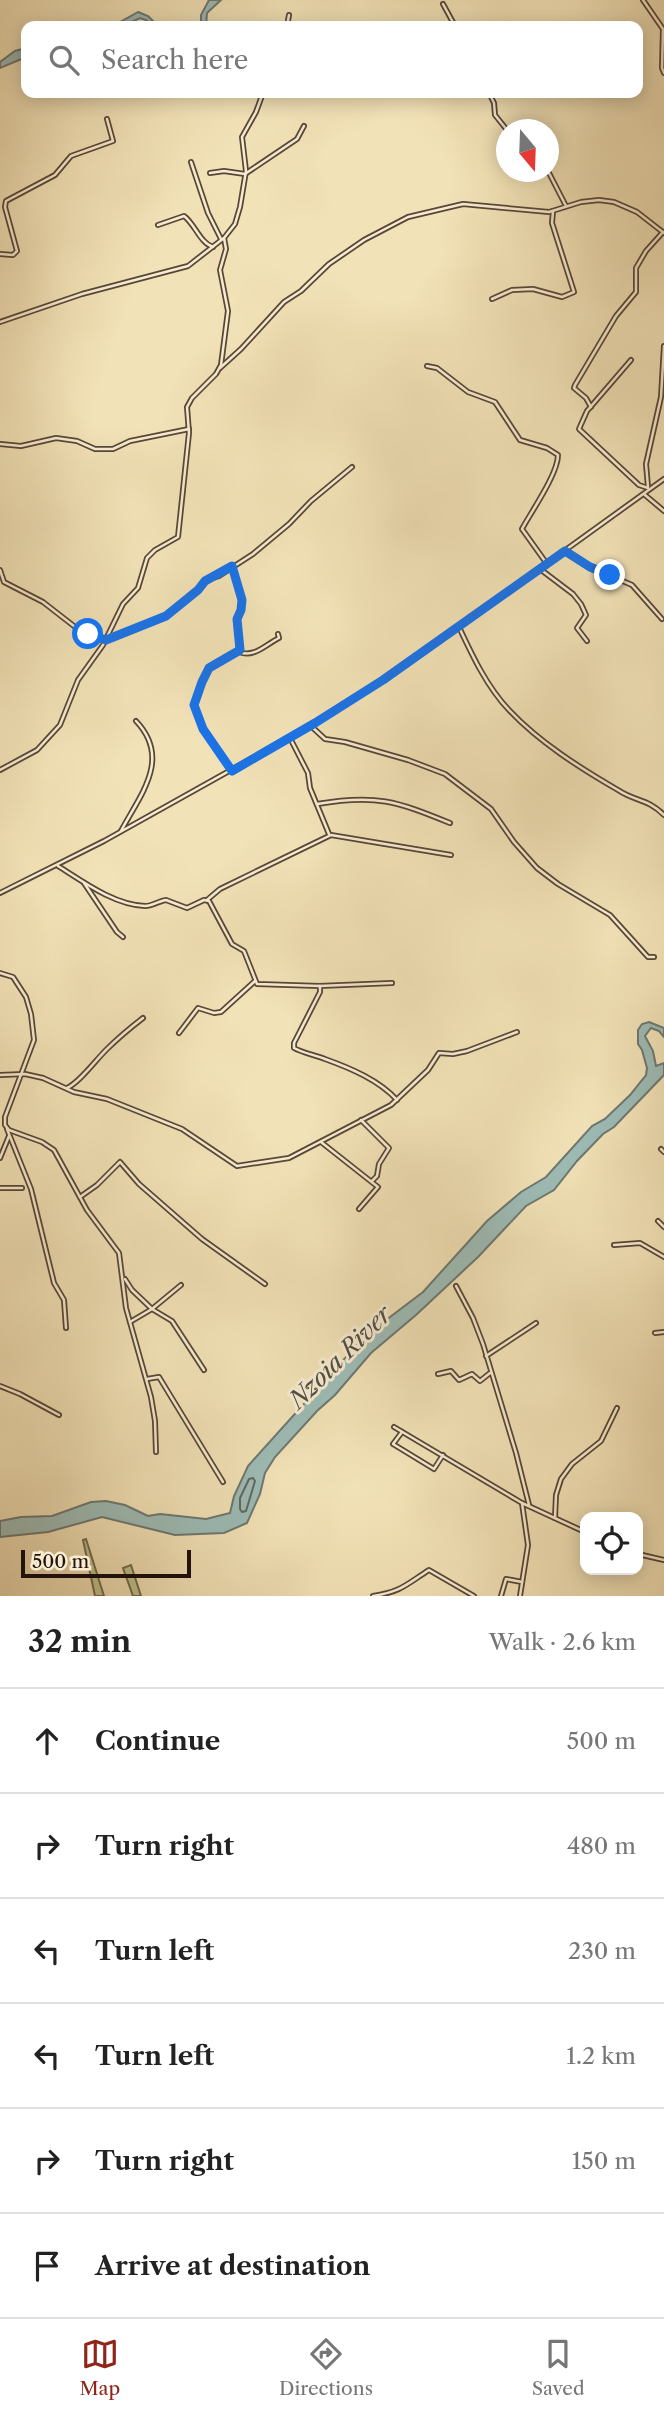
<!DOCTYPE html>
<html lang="en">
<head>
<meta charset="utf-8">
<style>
  body { margin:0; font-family:"Libre Caslon Text",serif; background:#f2f2f2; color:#222 }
  .controls { position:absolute; right:21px; bottom:21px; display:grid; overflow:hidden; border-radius:14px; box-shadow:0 4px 18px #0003 }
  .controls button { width:63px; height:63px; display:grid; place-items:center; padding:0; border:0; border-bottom:2px solid #e0e0e0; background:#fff; color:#222; font:35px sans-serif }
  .compass { position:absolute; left:496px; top:119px; width:63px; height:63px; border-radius:50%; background:#fff; box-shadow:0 4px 18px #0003; rotate:161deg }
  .scale { position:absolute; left:21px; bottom:18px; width:170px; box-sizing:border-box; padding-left:7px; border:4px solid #24130d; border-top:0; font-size:19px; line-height:24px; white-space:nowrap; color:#24130d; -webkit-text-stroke:5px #f7ecd0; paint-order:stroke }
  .stop { position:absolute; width:21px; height:21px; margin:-16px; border:5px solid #1a73e8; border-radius:50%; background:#fff }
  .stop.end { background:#1a73e8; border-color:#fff; box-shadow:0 2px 7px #0008 }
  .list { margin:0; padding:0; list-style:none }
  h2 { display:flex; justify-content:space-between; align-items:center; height:91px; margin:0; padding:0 28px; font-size:30px }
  h2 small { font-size:23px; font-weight:400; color:#767676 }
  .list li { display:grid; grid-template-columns:46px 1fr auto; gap:21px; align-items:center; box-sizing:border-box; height:105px; padding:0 28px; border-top:2px solid #e0e0e0 }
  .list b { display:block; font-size:26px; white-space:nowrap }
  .list em { font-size:23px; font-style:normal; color:#767676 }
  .icon { flex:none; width:38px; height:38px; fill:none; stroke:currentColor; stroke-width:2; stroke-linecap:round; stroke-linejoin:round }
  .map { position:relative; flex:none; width:664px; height:1596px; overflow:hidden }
  .search { position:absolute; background:#fff; box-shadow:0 4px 18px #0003; left:21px; right:21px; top:21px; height:77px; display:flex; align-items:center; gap:18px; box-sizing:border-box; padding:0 24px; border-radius:14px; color:#767676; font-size:26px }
  .sheet { height:721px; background:#fff }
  nav { display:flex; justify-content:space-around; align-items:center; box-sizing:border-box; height:98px; border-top:2px solid #e0e0e0; background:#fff; font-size:19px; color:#767676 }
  nav a { display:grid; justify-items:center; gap:4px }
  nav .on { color:#8f2418 }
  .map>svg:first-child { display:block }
  .green { fill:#bec28c; stroke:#716a4c; stroke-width:2 }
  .water { fill:#9dbcb6; stroke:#6d7872; stroke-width:2 }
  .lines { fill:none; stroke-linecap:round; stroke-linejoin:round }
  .shore { stroke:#606862; stroke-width:2 }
  .minor-casing { stroke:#584738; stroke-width:6 }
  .minor { stroke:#f7ecd0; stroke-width:2.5 }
  .route { stroke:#1a73e8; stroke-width:9 }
  .labels { text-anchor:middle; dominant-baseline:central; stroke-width:6; stroke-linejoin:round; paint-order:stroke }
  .water-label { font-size:24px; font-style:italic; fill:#4e4e48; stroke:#f7ecd0 }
</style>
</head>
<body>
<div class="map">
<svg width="664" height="1596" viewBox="0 0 664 1596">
  <rect width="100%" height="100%" fill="#f2e2b7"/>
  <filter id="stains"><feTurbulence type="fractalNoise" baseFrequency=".00286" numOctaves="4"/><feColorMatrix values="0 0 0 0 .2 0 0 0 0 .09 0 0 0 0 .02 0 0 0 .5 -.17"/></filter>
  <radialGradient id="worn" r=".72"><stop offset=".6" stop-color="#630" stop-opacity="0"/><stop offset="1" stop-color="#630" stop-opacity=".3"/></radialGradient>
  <g class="green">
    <polygon points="86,1539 104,1596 95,1596 83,1540"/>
    <polygon points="131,1565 141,1596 133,1596 123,1568"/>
  </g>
  <g class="water">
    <polygon points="209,0 221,0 207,13 206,26 201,26 201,15"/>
    <polygon points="138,12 148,16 158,26 152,26 146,20 140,18 123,26 113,26"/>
    <polygon points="26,48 24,58 0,68 0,62 15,51"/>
    <polygon points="649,1022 664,1028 664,1037 659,1031 651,1028 645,1036 653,1051 656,1066 664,1063 664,1075 614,1127 603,1134 577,1161 554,1190 526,1206 478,1257 416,1315 371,1353 335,1395 317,1411 275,1457 265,1473 260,1494 247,1523 224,1533 175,1535 102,1517 48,1532 0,1537 0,1521 21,1517 52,1516 91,1502 106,1501 125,1505 148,1516 160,1514 206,1519 230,1513 234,1496 248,1466 365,1336 423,1292 487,1221 521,1192 546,1177 592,1126 605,1119 630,1095 646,1075 647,1068 642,1050 638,1044 638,1030 642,1024"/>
  </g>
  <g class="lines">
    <polygon class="shore" points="253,1478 255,1481 246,1511 242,1512 240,1509 240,1498 249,1479"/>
    <g class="minor-casing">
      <g id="minor">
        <polyline points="643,0 663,29 662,68 664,73"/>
        <polyline points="443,4 455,26"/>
        <polyline points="287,26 289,15"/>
        <polyline points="489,93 494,103 495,115 507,130"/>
        <polyline points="191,162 208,213 221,239"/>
        <polyline points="548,171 566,206"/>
        <polyline points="210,173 224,171 245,174 297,139 304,126"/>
        <path d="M 158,225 L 184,216 C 195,224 200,243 213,247"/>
        <polyline points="0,254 13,255 17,251 5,207 6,201 55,175 71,156 113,141 107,119"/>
        <polyline points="492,299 512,290 533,289 562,297 574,292 552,223 553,211"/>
        <polyline points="0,322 82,294 188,266 224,238"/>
        <polyline points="631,360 587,411 579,429 639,485 648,488"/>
        <path d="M 427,366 L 437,368 L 468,392 L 495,402 L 520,440 L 547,448 L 558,455 C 558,474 531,512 522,529 L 547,564"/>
        <polyline points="220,368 241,349 284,302 301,291 329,264 364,240 408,217 463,204 549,212 581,202 599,200 614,202 637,212 664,233"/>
        <polyline points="591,407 586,398 574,388 575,385 616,316 636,292 636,268 646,251 663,232"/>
        <polyline points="0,444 21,446 56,438 77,441 95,449 113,449 130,441 189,429"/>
        <polyline points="648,487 646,464 661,397 664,346"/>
        <polyline points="645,495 664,511"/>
        <polyline points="565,551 590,567 632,585 662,619"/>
        <polyline points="540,569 573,594 581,604 586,615 577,628 587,641"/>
        <polyline points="0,570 4,582 43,602 79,630 105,640"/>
        <path d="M 459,627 C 472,655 487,687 509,710 C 539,742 580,768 618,790 C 636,802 647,798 664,815"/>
        <polyline points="106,639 167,615 198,590 208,579 219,576 253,554 289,524 311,501 352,467"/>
        <path d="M 239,652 C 254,658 265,645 279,638 L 278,634"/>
        <polyline points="311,726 325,739 345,742 408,760 445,774 491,809 514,842 537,868 558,884 610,915 648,957 654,957"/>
        <polyline points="290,738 308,773 310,788 329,834"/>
        <polyline points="0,770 37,750 60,725 78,680 103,645 123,604 138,588 147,558 155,550 178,537 189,433 187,407 192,398 216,374 221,365 228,311 220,270 226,249 224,238 235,224 240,207 246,171 242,137 256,112 263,93"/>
        <polyline points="232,771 203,729 194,705 202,682 209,668 239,650 237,619 242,609 241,600 233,567"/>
        <path d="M 317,804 C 376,794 396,801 450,823"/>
        <path d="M 121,831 C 140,795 172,759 136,721"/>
        <path d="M 58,866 C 82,881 114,905 145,906 C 152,906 159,901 166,900 L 187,908 L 204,900 L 209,901 L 232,944 L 244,951 L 257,984 L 320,986 L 320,992 L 294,1043 L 294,1048 C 303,1053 315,1055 325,1059 C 350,1068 379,1080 397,1100"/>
        <polyline points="84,883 117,932 123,937"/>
        <polyline points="0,893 104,841 315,723 417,657 664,479"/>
        <polyline points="207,900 220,889 331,835 451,855"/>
        <polyline points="0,973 13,977 26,997 31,1014 34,1040 5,1117 5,1125 9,1130 42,1142 54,1150 87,1210 119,1253 126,1308 151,1397 155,1421 156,1452"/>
        <polyline points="319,986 392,983"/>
        <polyline points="179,1033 198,1008 214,1013 221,1012 255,981"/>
        <polyline points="0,1075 25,1074 43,1078 74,1092 107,1099 182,1129 237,1166 289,1158 391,1105 428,1070 439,1053 453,1054 467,1051 517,1032"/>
        <path d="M 67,1088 C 79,1083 95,1061 106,1050 C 117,1039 130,1028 143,1018"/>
        <polyline points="361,1120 389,1148 379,1164 377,1176 372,1181"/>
        <polyline points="7,1129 31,1189 54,1283 64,1300 66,1328"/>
        <polyline points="321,1142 378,1187 359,1209"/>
        <polyline points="661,1149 664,1152"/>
        <polyline points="0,1158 9,1136"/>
        <polyline points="0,1188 22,1188"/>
        <polyline points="80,1197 97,1185 120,1162 139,1184 202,1239 265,1284"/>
        <polyline points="658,1221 664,1227"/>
        <polyline points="614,1245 640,1243 664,1257"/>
        <polyline points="125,1279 132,1290 152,1309 172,1321 204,1370"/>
        <polyline points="456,1286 473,1318 483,1344 516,1453 529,1505"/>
        <polyline points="130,1322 152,1309 181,1285"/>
        <polyline points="655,1333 664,1332"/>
        <polyline points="486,1356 536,1323"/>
        <polyline points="438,1374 451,1371 459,1380 472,1374 480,1381 490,1373"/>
        <polyline points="147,1379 159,1377 223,1482"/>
        <polyline points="0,1386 20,1394 59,1415"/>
        <polyline points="394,1427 522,1503 528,1545 520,1596"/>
        <polyline points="402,1432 393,1444 434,1469 443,1455"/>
        <polyline points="522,1503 585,1532"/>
        <polyline points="555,1518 556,1495 561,1479 572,1464 601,1441 617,1408"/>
        <polyline points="638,1554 664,1560"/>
        <path d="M 373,1596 C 401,1592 407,1584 429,1570 L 474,1596"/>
        <polyline points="501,1596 506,1579 522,1582"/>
      </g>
    </g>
    <use href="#minor" class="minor"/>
  </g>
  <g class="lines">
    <polyline class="route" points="88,634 106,640 166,616 198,590 205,581 232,566 242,600 241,610 237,619 240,650 209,668 202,682 194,705 203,729 232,771 315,723 383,680 565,551 590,567 610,575"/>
  </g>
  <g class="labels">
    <g class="water-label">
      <text transform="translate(340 1357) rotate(-45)">Nzoia River</text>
    </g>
  </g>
  <rect width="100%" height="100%" filter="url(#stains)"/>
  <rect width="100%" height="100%" fill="url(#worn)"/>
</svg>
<div class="controls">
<button><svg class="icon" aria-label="locate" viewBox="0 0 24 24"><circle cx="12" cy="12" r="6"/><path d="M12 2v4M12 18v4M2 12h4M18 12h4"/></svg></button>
</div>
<svg class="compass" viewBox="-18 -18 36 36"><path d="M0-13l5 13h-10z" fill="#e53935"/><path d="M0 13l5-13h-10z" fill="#767676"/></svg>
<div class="scale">500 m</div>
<div class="stop" style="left:88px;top:634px"></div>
<div class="stop end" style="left:610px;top:575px"></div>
<div class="search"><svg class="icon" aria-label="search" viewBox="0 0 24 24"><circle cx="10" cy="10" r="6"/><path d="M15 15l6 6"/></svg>Search here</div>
</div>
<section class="sheet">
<h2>32 min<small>Walk · 2.6 km</small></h2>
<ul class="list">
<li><svg class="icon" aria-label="ahead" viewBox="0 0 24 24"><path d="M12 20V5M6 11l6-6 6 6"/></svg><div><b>Continue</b></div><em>500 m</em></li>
<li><svg class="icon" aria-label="right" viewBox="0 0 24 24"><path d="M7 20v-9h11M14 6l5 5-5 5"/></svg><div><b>Turn right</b></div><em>480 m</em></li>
<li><svg class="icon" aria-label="left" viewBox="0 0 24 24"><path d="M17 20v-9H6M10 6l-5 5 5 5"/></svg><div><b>Turn left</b></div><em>230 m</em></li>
<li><svg class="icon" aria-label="left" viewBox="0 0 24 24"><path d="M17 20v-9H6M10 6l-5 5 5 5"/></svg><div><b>Turn left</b></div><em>1.2 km</em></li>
<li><svg class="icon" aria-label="right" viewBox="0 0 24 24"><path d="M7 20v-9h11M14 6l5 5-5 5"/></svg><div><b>Turn right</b></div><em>150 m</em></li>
<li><svg class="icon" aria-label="arrive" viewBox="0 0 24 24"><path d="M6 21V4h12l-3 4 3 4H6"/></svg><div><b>Arrive at destination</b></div></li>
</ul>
</section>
<nav>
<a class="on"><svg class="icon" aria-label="map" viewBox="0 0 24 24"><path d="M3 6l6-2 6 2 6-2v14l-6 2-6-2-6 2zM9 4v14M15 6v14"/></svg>Map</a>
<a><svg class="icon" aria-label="directions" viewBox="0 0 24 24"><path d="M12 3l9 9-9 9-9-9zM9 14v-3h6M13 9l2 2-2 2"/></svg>Directions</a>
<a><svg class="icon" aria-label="saved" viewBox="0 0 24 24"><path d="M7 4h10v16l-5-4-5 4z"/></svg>Saved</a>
</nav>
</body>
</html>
